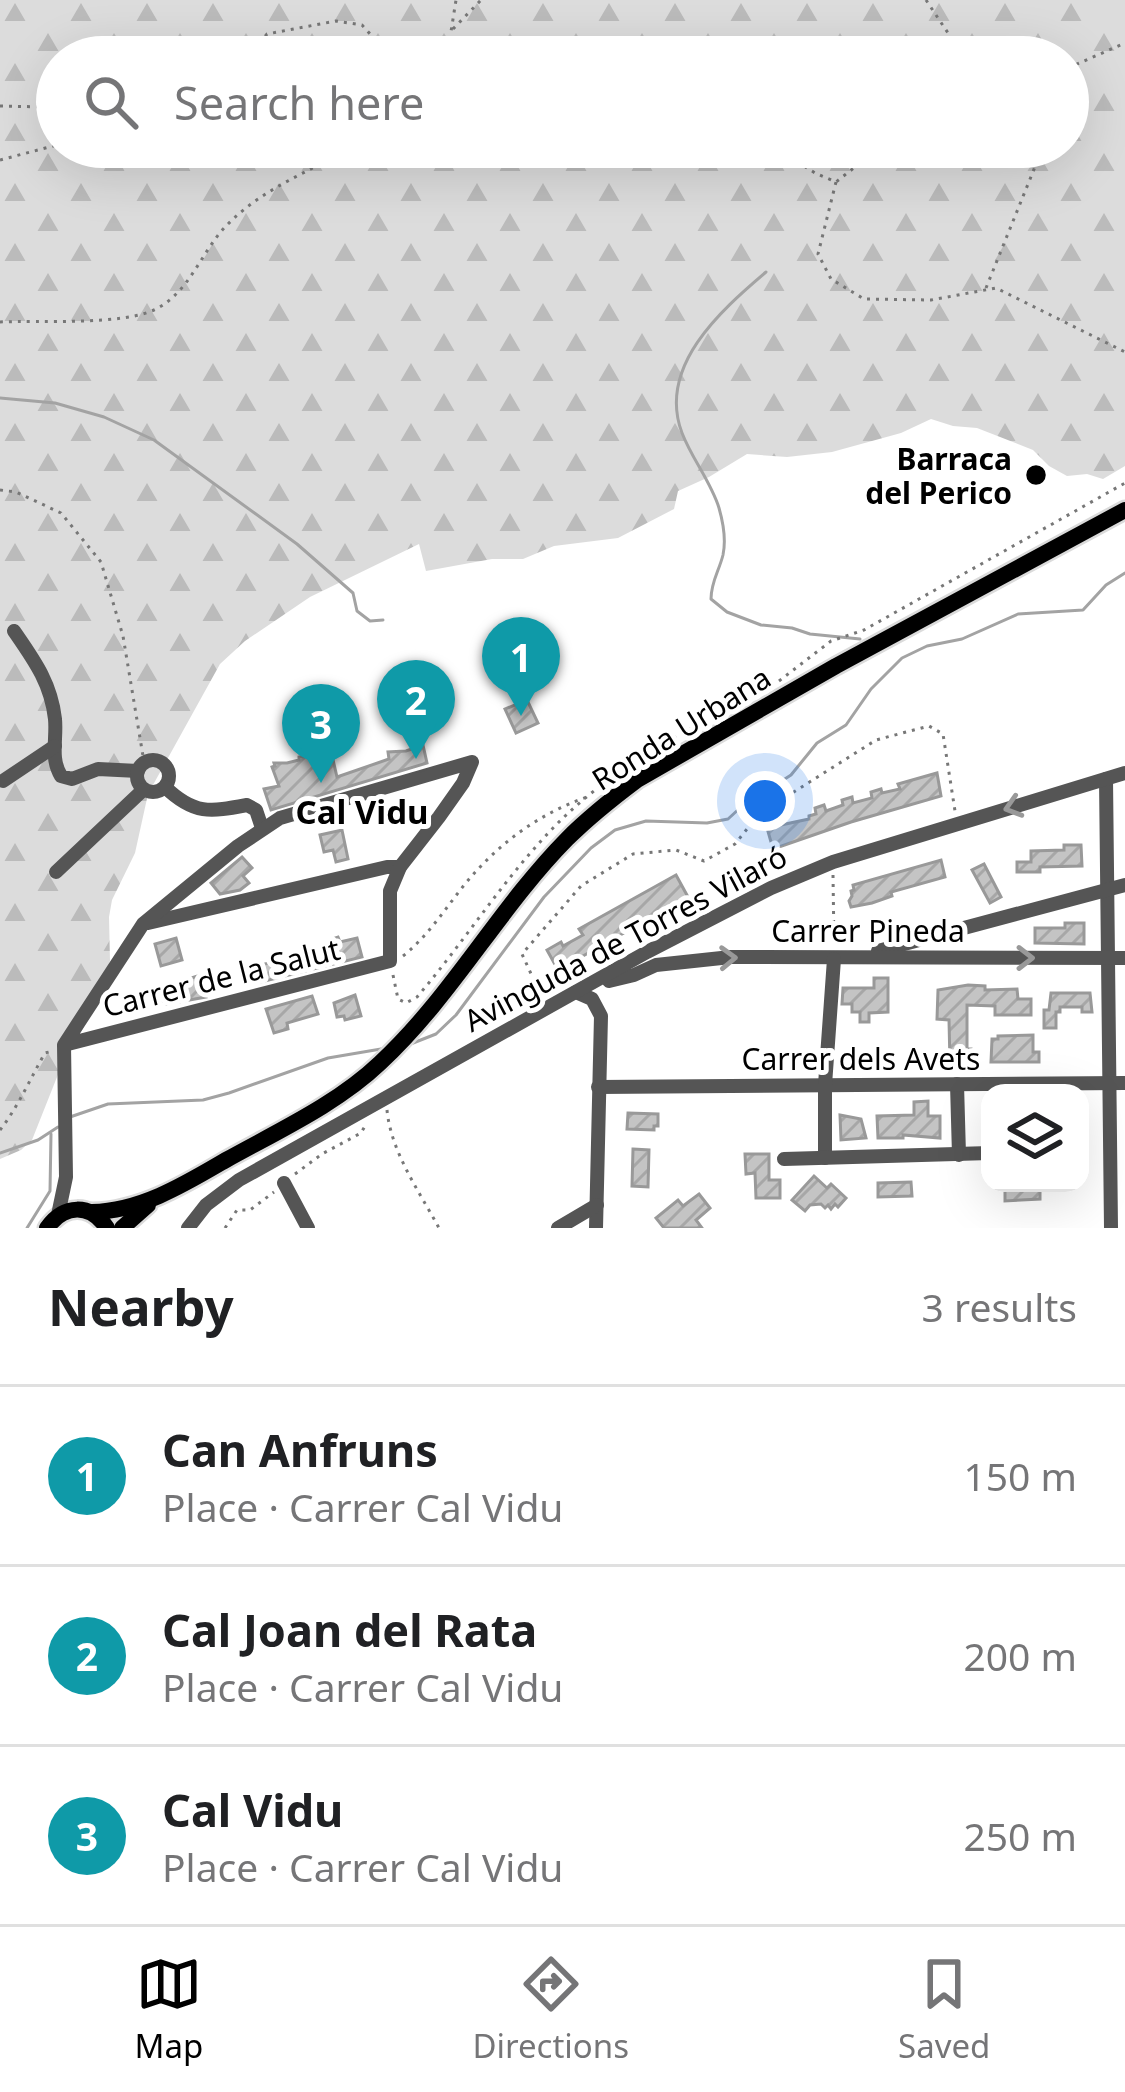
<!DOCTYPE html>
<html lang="en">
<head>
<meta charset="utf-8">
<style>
  body { margin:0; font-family:"Noto Sans",sans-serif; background:#f6f6f6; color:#202124 }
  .controls { position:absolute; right:36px; bottom:36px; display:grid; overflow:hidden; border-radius:24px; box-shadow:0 12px 48px #0002 }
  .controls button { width:108px; height:108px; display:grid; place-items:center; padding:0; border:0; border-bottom:3px solid #e0e0e0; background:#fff; color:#202124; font:60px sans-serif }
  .you { position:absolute; left:765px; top:801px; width:42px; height:42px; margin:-30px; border:9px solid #fff; border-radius:50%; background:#1a73e8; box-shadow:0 0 0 18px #1a73e833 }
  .badge { display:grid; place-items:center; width:78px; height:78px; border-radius:50%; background:#000; color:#fff; font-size:39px; font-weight:700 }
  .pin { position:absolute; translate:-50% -99px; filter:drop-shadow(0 3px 6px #0008) }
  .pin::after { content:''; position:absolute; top:63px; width:42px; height:36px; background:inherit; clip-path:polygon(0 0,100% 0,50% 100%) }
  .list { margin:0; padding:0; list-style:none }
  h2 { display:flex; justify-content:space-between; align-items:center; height:156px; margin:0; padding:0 48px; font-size:51px }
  h2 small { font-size:39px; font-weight:400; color:#757577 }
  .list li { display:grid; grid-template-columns:78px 1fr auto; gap:36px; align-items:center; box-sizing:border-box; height:180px; padding:0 48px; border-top:3px solid #e0e0e0 }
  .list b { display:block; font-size:45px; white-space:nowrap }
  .list p { margin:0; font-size:39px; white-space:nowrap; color:#757577 }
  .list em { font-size:39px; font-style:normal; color:#757577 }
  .icon { flex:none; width:66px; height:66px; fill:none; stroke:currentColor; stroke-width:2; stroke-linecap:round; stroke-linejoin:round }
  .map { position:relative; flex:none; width:1125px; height:1228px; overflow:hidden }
  .search { position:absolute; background:#fff; box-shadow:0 12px 48px #0002; left:36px; right:36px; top:36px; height:132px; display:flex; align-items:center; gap:30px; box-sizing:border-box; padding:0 42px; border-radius:66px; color:#757577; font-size:45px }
  .sheet { height:696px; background:#fff }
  nav { display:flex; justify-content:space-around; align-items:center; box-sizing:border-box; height:168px; border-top:3px solid #e0e0e0; background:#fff; font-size:33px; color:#757577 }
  nav a { display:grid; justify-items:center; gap:6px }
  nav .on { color:#000 }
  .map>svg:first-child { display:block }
  .forest { fill:url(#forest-firs); fill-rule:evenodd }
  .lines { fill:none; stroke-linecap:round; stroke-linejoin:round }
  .stream { stroke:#a3a3a3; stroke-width:3 }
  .building { fill:url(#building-hatch); stroke:#999; stroke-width:3 }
  .major-casing { stroke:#dbdbdb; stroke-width:21 }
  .path { stroke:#777; stroke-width:3; stroke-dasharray:3 6; stroke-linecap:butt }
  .minor { stroke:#555; stroke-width:14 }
  .major { stroke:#000; stroke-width:16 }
  .oneway { stroke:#999 }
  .poi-dot { fill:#000; stroke:#fff; stroke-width:4.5 }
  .labels { text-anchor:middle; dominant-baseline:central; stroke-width:10; stroke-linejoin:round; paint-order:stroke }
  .poi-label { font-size:30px; font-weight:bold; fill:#000; stroke:#fff; text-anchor:end }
  .street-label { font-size:30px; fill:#000; stroke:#fff }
  .neighbourhood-label { font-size:33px; font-weight:bold; fill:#000; stroke:#fff }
</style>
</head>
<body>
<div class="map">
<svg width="1125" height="1228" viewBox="0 0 1125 1228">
  <defs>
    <pattern id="forest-firs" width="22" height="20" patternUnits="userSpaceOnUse" patternTransform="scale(3)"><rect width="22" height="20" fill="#dcdcdc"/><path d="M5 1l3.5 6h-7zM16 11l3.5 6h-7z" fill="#bbb"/></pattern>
    <pattern id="building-hatch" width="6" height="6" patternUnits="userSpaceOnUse" patternTransform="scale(3)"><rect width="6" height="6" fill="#c4c4c4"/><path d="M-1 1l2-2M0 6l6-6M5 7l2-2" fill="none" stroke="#a7a7a7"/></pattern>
  </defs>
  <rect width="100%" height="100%" fill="#fff"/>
  <path class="forest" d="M 0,0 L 1125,0 L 1125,466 L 1103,479 L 1087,474 L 1067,476 L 1049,466 L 1033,450 L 977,428 L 953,426 L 931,419 L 901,433 L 832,452 L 787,457 L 747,454 L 709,477 L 678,491 L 674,509 L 618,538 L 554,546 L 523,559 L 492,559 L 426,571 L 419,544 L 310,597 L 245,641 L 220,664 L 148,794 L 135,853 L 112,900 L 109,917 L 110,961 L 97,1003 L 59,1072 L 32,1140 L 21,1150 L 0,1159 ZM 57,57 L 1068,57 L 1068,147 L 57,147 Z"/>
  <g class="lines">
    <g class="stream">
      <path d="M 766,272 C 720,311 657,367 682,433 C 692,459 711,482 719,508 C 723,522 726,541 723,555 C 719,571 711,582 711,599 L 727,612 L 761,625 L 792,628 L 810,634 L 860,639"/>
      <polyline points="0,398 55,403 104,417 154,440 297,544 353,593 357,611 370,621 383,620"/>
      <polyline points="408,1045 436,1034 456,1015 544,897 591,848 615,830 646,821 707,823 728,819 740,808 791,775 817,743 846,725 871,689 902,658 927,646 962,639 1018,614 1083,610 1106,585 1125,573"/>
      <polyline points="70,1117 108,1104 203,1100 229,1093 328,1058 381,1049"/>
      <polyline points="0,1153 38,1140 58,1127"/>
      <polyline points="27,1228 50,1191 51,1134"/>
    </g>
  </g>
  <g class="building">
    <polygon points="527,700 538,723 516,733 505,709"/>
    <polygon points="423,745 427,763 271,810 264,789 279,786 272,767 275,766 274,763 287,763 299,760 299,757 331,751 337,777 389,759 388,752 406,751"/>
    <polygon points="937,773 941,796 851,822 773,849 767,828 809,819 809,816 816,814 815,808 824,805 826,811 843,805 842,800 852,797 853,803 872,798 871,792 881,789 882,793 900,789 898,784"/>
    <polygon points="342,830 348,859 336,862 333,850 324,852 320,835"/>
    <polygon points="1064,845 1081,845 1082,866 1040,867 1040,872 1017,872 1017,862 1031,862 1031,851 1064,850"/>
    <polygon points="242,857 252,868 243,876 249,883 240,890 220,894 211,883"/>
    <polygon points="941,860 945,877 891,892 892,896 872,903 851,907 849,901 852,896 851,891 854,890 853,885"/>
    <polygon points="984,864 1001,897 990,903 972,870"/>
    <polygon points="676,875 688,897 558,970 547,950 561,942 563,946 583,935 579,929"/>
    <polygon points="1065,923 1084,923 1084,944 1035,943 1035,928 1065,928"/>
    <polygon points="338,937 340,942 357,938 362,957 261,982 257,966 330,947 329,940"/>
    <polygon points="176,938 182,960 161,966 155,944"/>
    <polygon points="201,975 206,997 167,1004 166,1000 160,1002 156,989"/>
    <polygon points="874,978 888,978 888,1012 869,1013 869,1022 860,1022 860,1012 852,1012 852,1004 842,1004 843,988 874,988"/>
    <polygon points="968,985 985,986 985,990 1017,989 1018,999 1031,999 1031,1015 995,1015 995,1006 967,1005 967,1049 971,1049 971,1064 950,1064 949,1020 937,1019 938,990"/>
    <polygon points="1051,993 1090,993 1092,1012 1082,1012 1082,1007 1060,1007 1060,1012 1056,1012 1056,1028 1044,1028 1044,1010 1049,1010"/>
    <polygon points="355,995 361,1016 345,1020 344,1016 337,1017 334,1003"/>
    <polygon points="312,996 318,1014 287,1023 288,1029 274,1033 266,1009"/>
    <polygon points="1033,1035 1033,1052 1039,1052 1039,1062 991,1062 992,1039 998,1039 998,1036"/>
    <polygon points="928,1101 928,1116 940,1116 940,1138 903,1135 903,1138 878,1138 877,1116 914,1115 914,1102"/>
    <polygon points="628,1113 658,1114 658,1126 654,1126 654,1130 627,1129"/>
    <polygon points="840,1115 861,1119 866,1138 841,1140"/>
    <polygon points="633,1149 649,1150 648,1187 632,1186"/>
    <polygon points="745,1154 769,1154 769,1180 780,1180 780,1198 756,1198 755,1173 746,1174"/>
    <polygon points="814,1176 827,1188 831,1184 846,1198 838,1207 835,1204 831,1209 828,1205 825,1208 821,1204 810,1205 805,1211 792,1200"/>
    <polygon points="911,1182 912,1196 878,1197 878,1183"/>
    <polygon points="1025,1183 1040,1183 1040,1199 1005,1201 1005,1186 1025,1186"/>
    <polygon points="699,1194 710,1208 696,1220 702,1228 664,1228 656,1218 678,1200 683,1206"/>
  </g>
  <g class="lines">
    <g class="major-casing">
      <g id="major">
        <path d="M 92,1212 C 141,1211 185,1184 226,1160 C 278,1131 337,1104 380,1063 C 452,996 499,908 567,839 C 589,817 613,798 637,780 L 836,666 L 1125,510"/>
        <path d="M 47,1228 C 64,1204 90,1203 107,1228"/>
        <polyline points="122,1228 148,1205"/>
      </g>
    </g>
    <g class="path">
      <polyline points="926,0 964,57"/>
      <polyline points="453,29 481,0"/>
      <polyline points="248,57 267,34 336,21 362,25 391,57"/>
      <polyline points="447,57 456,0"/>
      <polyline points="1068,68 1125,43"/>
      <polyline points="0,106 44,107 57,110"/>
      <polyline points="134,147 160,156 179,147"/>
      <polyline points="774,147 815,173 836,182 855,167 910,147"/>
      <polyline points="0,160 57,145"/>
      <polyline points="836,182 818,254 831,279 864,299 931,300 996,288 1125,352"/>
      <polyline points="986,288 1043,147"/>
      <path d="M 0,322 C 39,320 123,326 156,309 C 190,292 202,250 227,225 C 263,188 309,172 352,147"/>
      <polyline points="0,490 16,492 61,513 101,562 123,636 144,762"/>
      <polyline points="779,681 831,641 864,630 1125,483"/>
      <polyline points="833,875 834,944"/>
      <path d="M 403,956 C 428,936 445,909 465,884 C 498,844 538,814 587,797"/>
      <path d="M 393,975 L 398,999 L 406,1003 L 417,997 C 465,941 504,878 556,825 C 608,772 674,736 740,704"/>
      <polyline points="542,998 522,954 581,886 633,854 676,850 704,861 735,844 759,814 876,740 929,726 943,734 955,811"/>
      <path d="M 387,1110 C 391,1152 419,1191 439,1228"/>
      <path d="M 0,1130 C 18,1107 30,1079 45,1053 L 49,1052"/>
      <polyline points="295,1174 322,1154 361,1133 365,1126"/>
      <polyline points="225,1228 237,1210 250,1210 274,1192"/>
    </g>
    <g class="minor">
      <path d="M 14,631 C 34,660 51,683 55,719 C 57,739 50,758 61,776 L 72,779 L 98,769 L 138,771"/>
      <circle cx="153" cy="776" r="16"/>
      <polyline points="1106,779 1111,1228"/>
      <polyline points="3,781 55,746"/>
      <path d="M 165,787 C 194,815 210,812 247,805 L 256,810 L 262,828"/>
      <polyline points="56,872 143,790"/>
      <polyline points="148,923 387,867 400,867"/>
      <polyline points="878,951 1125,885"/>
      <polyline points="609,981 634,975 656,965 731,957 1125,958"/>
      <polyline points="576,992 592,999 601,1016 596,1228"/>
      <polyline points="957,1084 959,1155"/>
      <polyline points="598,1087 1125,1083"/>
      <polyline points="825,1158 825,1085 834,959"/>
      <polyline points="784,1159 990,1153"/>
      <polyline points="284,1183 308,1228"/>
      <polyline points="58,1215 66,1177 64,1045 143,924 238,846 280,818 472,762 463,783 439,817 400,867 390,891 390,961 64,1045"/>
      <polyline points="188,1228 206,1205 239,1180 647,952 771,888 833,862 1125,773"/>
      <polyline points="558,1228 597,1205"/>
    </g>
    <use href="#major" class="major"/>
  </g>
  <defs><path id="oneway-chevron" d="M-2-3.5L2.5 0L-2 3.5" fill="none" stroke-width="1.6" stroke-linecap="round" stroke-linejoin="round" transform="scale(3)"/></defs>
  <g class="oneway">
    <use href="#oneway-chevron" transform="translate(1013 807) rotate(163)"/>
    <use href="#oneway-chevron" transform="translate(728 958) rotate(-2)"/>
    <use href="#oneway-chevron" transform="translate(1025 958)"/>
  </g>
  <circle class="poi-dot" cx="1036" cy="475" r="12"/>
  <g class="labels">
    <g class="poi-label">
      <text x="1012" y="458">Barraca<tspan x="1012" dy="34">del Perico</tspan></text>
    </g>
    <g class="street-label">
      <text transform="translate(681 728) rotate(-32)">Ronda Urbana</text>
      <text x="868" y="930">Carrer Pineda</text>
      <text transform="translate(625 938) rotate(-28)">Avinguda de Torres Vilaró</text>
      <text transform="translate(221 977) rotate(-14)">Carrer de la Salut</text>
      <text x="861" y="1058">Carrer dels Avets</text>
    </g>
    <g class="neighbourhood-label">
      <text x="362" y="811">Cal Vidu</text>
    </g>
  </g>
</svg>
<div class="controls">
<button><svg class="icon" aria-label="layers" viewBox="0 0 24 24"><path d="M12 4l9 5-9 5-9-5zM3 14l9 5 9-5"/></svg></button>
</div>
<div class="you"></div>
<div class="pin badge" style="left:521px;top:716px;background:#0f9aa8">1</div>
<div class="pin badge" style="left:416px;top:759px;background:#0f9aa8">2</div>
<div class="pin badge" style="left:321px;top:783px;background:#0f9aa8">3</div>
<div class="search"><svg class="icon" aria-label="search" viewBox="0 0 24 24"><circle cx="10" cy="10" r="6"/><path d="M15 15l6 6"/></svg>Search here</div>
</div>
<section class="sheet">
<h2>Nearby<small>3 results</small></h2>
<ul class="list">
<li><span class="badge" style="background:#0f9aa8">1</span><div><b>Can Anfruns</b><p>Place · Carrer Cal Vidu</p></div><em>150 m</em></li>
<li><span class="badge" style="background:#0f9aa8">2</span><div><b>Cal Joan del Rata</b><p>Place · Carrer Cal Vidu</p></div><em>200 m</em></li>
<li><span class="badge" style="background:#0f9aa8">3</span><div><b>Cal Vidu</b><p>Place · Carrer Cal Vidu</p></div><em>250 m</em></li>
</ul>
</section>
<nav>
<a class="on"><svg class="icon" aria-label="map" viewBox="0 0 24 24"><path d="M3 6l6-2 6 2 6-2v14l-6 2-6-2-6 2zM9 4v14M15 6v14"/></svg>Map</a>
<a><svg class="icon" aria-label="directions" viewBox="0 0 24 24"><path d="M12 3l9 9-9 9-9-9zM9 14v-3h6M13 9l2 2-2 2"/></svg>Directions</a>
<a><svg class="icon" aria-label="saved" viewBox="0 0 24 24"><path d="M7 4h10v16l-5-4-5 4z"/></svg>Saved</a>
</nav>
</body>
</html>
